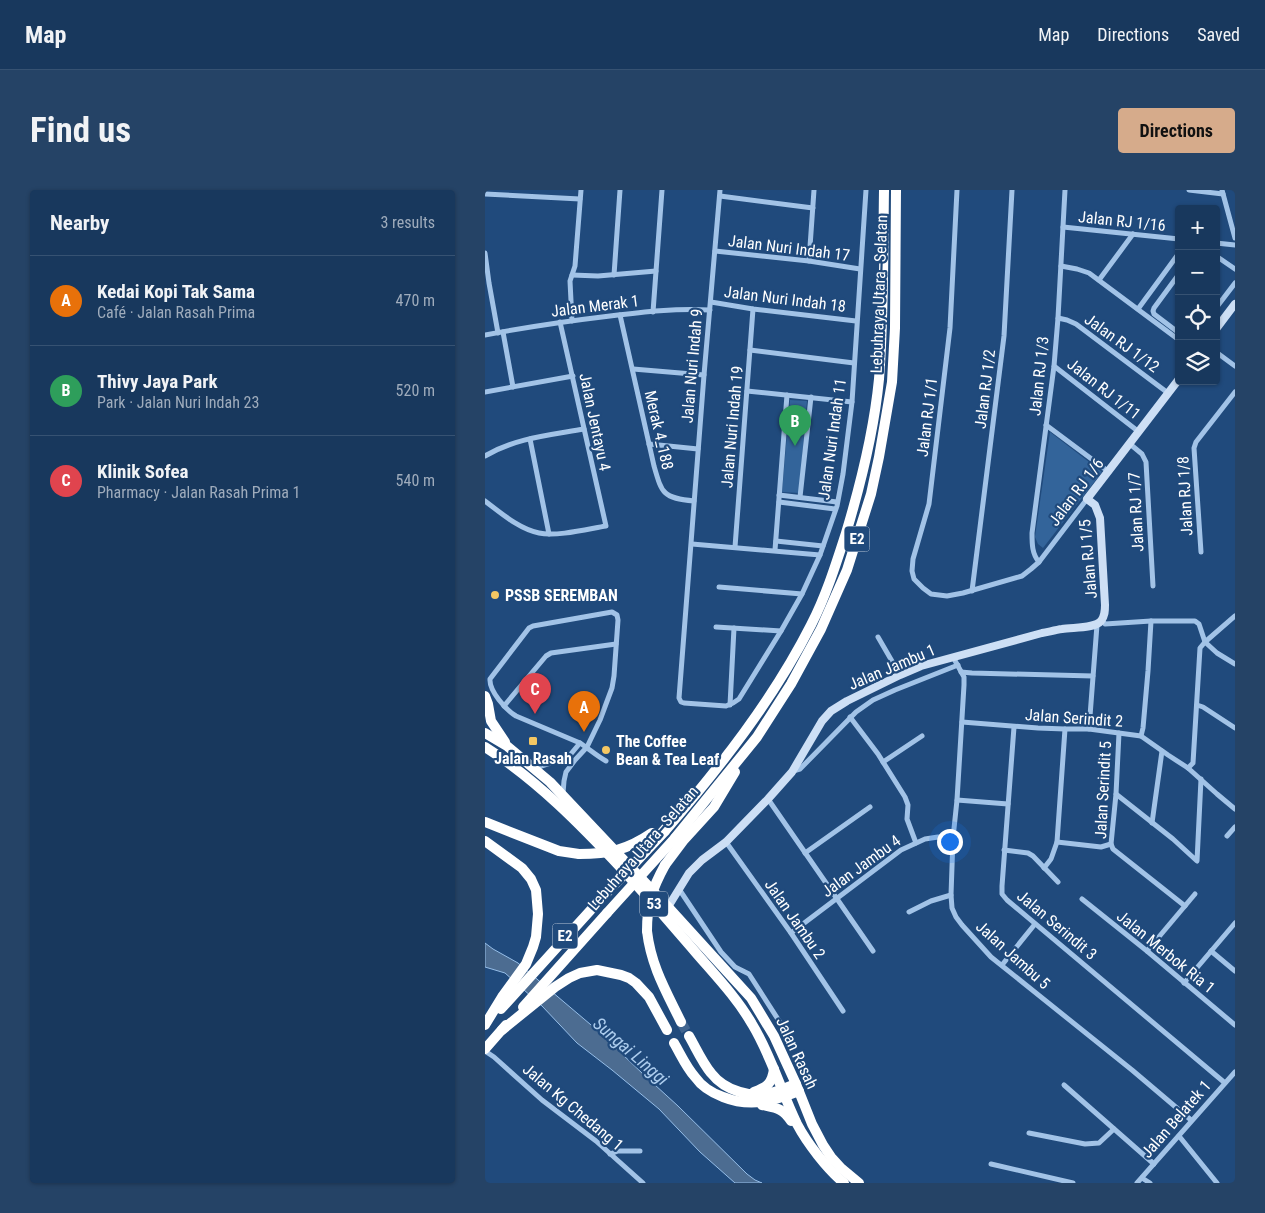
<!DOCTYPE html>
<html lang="en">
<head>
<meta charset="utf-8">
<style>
  body { margin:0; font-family:"Roboto Condensed",sans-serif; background:#254366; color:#f1f3f6 }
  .controls { position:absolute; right:15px; top:15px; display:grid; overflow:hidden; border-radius:5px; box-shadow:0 1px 4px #0004 }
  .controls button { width:45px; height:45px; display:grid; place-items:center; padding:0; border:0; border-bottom:1px solid #365272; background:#18385d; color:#f1f3f6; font:25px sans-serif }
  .you { position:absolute; left:464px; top:651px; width:18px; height:18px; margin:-12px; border:4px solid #fff; border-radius:50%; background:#1a73e8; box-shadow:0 0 0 8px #1a73e833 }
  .badge { display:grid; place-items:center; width:32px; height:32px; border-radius:50%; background:#d6ab8b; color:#fff; font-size:16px; font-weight:700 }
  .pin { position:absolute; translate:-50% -41px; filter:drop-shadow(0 1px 2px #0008) }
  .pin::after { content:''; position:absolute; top:26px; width:18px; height:15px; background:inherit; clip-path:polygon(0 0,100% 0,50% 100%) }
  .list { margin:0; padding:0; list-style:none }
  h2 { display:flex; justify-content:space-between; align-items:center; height:65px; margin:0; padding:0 20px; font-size:21px }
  h2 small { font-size:16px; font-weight:400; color:#9facbc }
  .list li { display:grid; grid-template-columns:32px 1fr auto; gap:15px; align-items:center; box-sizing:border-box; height:90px; padding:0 20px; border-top:1px solid #365272 }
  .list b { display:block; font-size:19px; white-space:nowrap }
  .list p { margin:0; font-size:16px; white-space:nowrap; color:#9facbc }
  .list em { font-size:16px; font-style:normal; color:#9facbc }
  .icon { flex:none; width:28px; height:28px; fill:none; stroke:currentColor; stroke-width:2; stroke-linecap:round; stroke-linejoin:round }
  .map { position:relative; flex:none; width:750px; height:993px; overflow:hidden; border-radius:5px }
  header { display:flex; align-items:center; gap:30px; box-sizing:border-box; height:70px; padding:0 25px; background:#18385d; border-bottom:1px solid #365272 }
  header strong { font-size:24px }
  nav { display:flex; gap:28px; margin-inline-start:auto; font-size:18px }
  .intro { display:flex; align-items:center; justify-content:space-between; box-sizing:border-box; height:120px; padding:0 30px }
  h1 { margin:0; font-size:35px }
  .button { padding:12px 22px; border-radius:5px; background:#d6ab8b; color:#111; font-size:18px; font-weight:700 }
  main { display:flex; gap:30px; padding:0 30px }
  aside { flex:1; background:#18385d; border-radius:5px; box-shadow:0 1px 4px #0004 }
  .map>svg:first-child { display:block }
  .green { fill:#33649a }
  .water { fill:#4c6c91; stroke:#96bee8 }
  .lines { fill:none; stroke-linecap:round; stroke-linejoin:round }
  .highway-tunnel { stroke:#416590; stroke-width:10; stroke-dasharray:10 5; stroke-linecap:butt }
  .street { stroke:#a2c3e7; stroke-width:5 }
  .secondary { stroke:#cddff5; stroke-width:8 }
  .highway { stroke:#fff; stroke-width:10 }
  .highway-bridge { stroke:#fff; stroke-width:10 }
  .poi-dot { fill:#f4c763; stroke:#204a7c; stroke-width:2 }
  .labels { text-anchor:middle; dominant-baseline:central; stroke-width:4.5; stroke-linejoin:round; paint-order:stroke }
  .shield { fill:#204a7c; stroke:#bcc9d8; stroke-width:1 }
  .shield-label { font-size:15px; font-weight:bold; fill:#fff }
  .street-label { font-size:16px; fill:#fff; stroke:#204a7c }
  .poi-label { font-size:16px; font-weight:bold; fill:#fff; stroke:#204a7c; text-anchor:start }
  .water-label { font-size:18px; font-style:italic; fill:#adcdee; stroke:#204a7c }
</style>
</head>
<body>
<header>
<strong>Map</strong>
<nav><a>Map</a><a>Directions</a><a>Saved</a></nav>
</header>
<div class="intro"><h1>Find us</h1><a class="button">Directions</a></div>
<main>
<aside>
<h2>Nearby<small>3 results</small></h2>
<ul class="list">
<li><span class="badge" style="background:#e8710a">A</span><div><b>Kedai Kopi Tak Sama</b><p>Café · Jalan Rasah Prima</p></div><em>470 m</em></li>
<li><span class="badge" style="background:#2e9e5b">B</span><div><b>Thivy Jaya Park</b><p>Park · Jalan Nuri Indah 23</p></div><em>520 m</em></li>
<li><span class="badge" style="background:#e0444e">C</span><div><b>Klinik Sofea</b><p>Pharmacy · Jalan Rasah Prima 1</p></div><em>540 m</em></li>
</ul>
</aside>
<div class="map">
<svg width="750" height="993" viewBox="0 0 750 993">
  <rect width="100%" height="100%" fill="#204a7c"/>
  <g class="green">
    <polygon points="305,210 322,211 314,303 297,302"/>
    <polygon points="565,242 617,282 558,358 553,354 550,347"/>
  </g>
  <polygon class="water" points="0,753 8,759 33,773 112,840 158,884 193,916 262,984 270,990 277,993 250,993 215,962 174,919 127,880 92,853 57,816 20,783 0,777"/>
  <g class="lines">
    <polyline class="highway-tunnel" points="196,832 204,846"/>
    <g class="street">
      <polyline points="235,0 219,185 194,508 196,512 199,513 241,516 248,513 254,509 296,441 317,404 335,365 352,316 358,284 367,212 381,0"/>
      <polyline points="472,0 465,138 444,314 428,369 427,381 429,389 438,398 446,404 462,406 478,403 537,386 546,379 554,372 602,309"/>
      <polyline points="704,0 738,4"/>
      <polyline points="737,0 750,48"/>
      <polyline points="0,4 95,9"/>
      <polyline points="235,6 328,18"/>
      <polyline points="578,37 694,49"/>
      <polyline points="731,53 750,55"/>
      <polyline points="230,61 324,71 375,79"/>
      <polyline points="0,63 4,93 13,143"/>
      <polyline points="731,66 750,79"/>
      <polyline points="324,71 329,0"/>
      <polyline points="576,76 592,79 604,83 694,150"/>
      <polyline points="694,84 669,118 668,121 669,124 694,143"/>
      <polyline points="87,85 113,86 171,81"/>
      <polyline points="129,85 135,0"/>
      <polyline points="614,90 648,44"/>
      <polyline points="226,112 268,119 371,131"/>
      <polyline points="731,118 750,93"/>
      <polyline points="653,119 694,63"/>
      <polyline points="168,122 177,0"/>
      <path d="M 135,125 L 169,276 C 177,304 178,308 209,311"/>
      <polyline points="573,128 582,130 591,134 683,203"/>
      <polyline points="87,131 85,91 90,76 96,0"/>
      <polyline points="18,142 28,197"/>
      <path d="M 0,145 C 42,137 83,131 125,126 C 158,122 191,118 225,120"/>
      <polyline points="265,160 369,173"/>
      <polyline points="731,162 750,176"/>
      <polyline points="569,176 654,242"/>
      <polyline points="148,179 219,185"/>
      <polyline points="262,201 367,212"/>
      <polyline points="0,202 88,186"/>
      <polyline points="561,235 624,282"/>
      <polyline points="45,249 64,344"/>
      <polyline points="164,254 213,259"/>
      <polyline points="645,254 657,264 661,272 668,396"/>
      <path d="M 0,266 C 30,248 66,245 99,239"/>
      <polyline points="294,305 352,312"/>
      <polyline points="315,307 326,207"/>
      <path d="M 0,311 C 16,323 34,339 54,343 C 71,347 103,339 121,336 L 75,132"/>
      <polyline points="294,312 350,319"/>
      <polyline points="291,351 338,356"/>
      <polyline points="207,354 335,365"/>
      <polyline points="250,357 268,119"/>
      <polyline points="290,360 302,205"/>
      <polyline points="716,362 709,258 711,252 750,202"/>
      <path d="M 554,372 C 547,364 547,354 547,343 L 569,176 L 573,128 L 580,0"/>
      <polyline points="234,397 317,404"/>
      <polyline points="487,401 519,146 527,0"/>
      <polyline points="617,430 620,434 666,431 710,431 714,434 720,452"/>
      <polyline points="231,437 296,441"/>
      <polyline points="393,447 415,485"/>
      <polyline points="720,452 732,463 750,474"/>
      <polyline points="468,467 479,487 479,495 472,610 468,648 466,705 467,718 471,727 477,735 506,767 647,880 706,930"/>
      <polyline points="476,482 487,483 608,486"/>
      <polyline points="245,515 249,438"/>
      <polyline points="712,515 718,517 750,538"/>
      <polyline points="19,516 61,466 66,463 131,454"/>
      <polyline points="365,527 393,564 420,607 423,615 422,629 431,653"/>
      <polyline points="477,532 553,538 580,539 604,539 656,546 683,565 703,578 732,604 750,619"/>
      <polyline points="529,537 517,696 517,704 522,710 740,893"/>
      <polyline points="604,539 612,435"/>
      <polyline points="634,543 631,604 626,654 628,659 700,716"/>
      <polyline points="656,546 658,538 663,481 666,431"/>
      <polyline points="398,572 437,546"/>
      <polyline points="51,578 78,569 85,565 95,553"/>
      <polyline points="703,578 708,573 715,458 720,452 750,426"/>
      <polyline points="308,581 315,579 371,522 388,510 410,500 473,475"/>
      <path d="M 78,603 L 79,591 L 81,582 L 90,570 L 102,557 L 115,530 L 127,498 L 129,486 L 133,430 L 132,425 L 127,422 L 48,436 L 44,438 L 5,489 C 4,501 21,520 31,526 L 95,553 C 104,559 112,566 121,571"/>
      <polyline points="631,604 688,649 712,671 716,589"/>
      <polyline points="283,609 388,761"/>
      <polyline points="472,610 523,614"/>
      <polyline points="667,633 677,561"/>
      <polyline points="742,646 750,637"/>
      <polyline points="241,652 306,743 358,821"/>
      <polyline points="572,652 616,657 626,654"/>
      <polyline points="519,660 543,663 548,666 573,692"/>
      <polyline points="320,663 385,617"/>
      <polyline points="559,678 566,669 572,652 580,539"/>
      <polyline points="194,699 236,762 250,777 264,784 305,848"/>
      <polyline points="597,709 662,761 750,835"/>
      <polyline points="424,722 446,711 466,705"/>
      <polyline points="306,743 416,660 440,649 453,647 468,648"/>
      <polyline points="662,761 710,704"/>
      <polyline points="726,761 750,781"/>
      <polyline points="517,775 550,734"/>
      <polyline points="699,793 750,733"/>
      <polyline points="0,861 9,867 57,910 111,951 158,993"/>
      <polyline points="579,895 669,974"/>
      <polyline points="544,943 600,954 614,953 629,939"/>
      <polyline points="694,946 732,993"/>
      <polyline points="125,964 133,961 155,961"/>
      <polyline points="506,974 588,993"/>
      <polyline points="657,988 665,993"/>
      <polyline points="652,993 750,882"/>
    </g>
    <g class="secondary">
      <polyline points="731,139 750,114"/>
      <path d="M 183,717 L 204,683 L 217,670 L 241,652 L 283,609 L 307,582 L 337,531 L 346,521 L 362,511 L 415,485 L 436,476 L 557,443 C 563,442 570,440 577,439 C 587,437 609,439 616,431 C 620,426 620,421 620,415 L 615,328 L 610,315 L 602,309 L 694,189"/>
    </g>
    <g class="highway">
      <polyline points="0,506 3,514 6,531 20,552"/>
      <polyline points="0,543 22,556 65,592 183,717 266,808 289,846 311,894 327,934 338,955 346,967 356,978 374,993"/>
      <path d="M 0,557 C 52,590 96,635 138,680 C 161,705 184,731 206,757 C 227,782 251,806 267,834 C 286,865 296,901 312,934 C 322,953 342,979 359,993"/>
      <polyline points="0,632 74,661 94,664"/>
      <path d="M 180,641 C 235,577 288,510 326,435 C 341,406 351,374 361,343 C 376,293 389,241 394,189 C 399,126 398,63 399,0"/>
      <polyline points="190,648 272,547 306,494 336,439 362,380 386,304 394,267 407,192 410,138 411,0"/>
      <polyline points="0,651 37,678 46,689 51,700 53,724 51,747 48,757 41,774 17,807 0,835"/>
      <polyline points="180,675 198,651 229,617 250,582"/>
      <path d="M 162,741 C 166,776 181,801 196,832"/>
      <polyline points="38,817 122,723"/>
      <polyline points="16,819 113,712"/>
      <polyline points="17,840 70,797 84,788 95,783 112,780 136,785 144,788 151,793 164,807 182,840"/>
      <path d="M 204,846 C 211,858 217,872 226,883 C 240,901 267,909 289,902 C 297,900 304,896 311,894"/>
      <path d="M 189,853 C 196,865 201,877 210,887 C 217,897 227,903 238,907 C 266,918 288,911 314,901"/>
      <polyline points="0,859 21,835"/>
      <path d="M 269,902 C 282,897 287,894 289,879"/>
      <path d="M 277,915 C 291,918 298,918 306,931"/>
    </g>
    <g class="highway-bridge">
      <path d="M 94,664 C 124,664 142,660 167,643"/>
      <polyline points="113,712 180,641"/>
      <polyline points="122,723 190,648"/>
      <path d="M 162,741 C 162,713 167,699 180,675"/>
    </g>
  </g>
  <g class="poi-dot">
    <circle cx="10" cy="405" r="5"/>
    <rect x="43" y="546" width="10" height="10" rx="2.5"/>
    <circle cx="121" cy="560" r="5"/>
  </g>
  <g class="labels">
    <g class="shield">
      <rect x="359.5" y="336.5" width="25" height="25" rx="4"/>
      <rect x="155" y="701.5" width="28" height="25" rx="4"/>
      <rect x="67.5" y="733.5" width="25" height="25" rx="4"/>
    </g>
    <g class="shield-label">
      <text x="372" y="349">E2</text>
      <text x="169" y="714">53</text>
      <text x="80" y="746">E2</text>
    </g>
    <g class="street-label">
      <text transform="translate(637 31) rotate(6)">Jalan RJ 1/16</text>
      <text transform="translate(304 58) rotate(7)">Jalan Nuri Indah 17</text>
      <text transform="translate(394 104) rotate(-88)">Lebuhraya Utara–Selatan</text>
      <text transform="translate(300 109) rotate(7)">Jalan Nuri Indah 18</text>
      <text transform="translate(110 116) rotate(-7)">Jalan Merak 1</text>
      <text transform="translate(637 153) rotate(36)">Jalan RJ 1/12</text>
      <text transform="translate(207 176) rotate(-85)">Jalan Nuri Indah 9</text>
      <text transform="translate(554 186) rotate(-84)">Jalan RJ 1/3</text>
      <text transform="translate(500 199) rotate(-83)">Jalan RJ 1/2</text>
      <text transform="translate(619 199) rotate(38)">Jalan RJ 1/11</text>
      <text transform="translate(442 227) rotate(-83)">Jalan RJ 1/1</text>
      <text transform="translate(110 232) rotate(78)">Jalan Jentayu 4</text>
      <text transform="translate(247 237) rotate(-85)">Jalan Nuri Indah 19</text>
      <text transform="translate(174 240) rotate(77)">Merak 4_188</text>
      <text transform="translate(347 249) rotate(-82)">Jalan Nuri Indah 11</text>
      <text transform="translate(591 302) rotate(-53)">Jalan RJ 1/6</text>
      <text transform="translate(700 306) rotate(-93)">Jalan RJ 1/8</text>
      <text transform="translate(651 322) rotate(-93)">Jalan RJ 1/7</text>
      <text transform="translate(603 369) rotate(-95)">Jalan RJ 1/5</text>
      <text transform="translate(407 477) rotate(-23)">Jalan Jambu 1</text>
      <text transform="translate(589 528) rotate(4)">Jalan Serindit 2</text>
      <text transform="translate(618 600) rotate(-87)">Jalan Serindit 5</text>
      <text transform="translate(158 658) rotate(-49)">Lebuhraya Utara–Selatan</text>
      <text transform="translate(376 676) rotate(-36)">Jalan Jambu 4</text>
      <text transform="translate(310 729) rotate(55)">Jalan Jambu 2</text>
      <text transform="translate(572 735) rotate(40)">Jalan Serindit 3</text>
      <text transform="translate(681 762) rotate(39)">Jalan Merbok Ria 1</text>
      <text transform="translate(528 765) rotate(42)">Jalan Jambu 5</text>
      <text transform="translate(312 863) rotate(65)">Jalan Rasah</text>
      <text transform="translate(88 917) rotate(40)">Jalan Kg Chedang 1</text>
      <text transform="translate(691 929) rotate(-49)">Jalan Belatek 1</text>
    </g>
    <g class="poi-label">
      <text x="20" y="405">PSSB SEREMBAN</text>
      <text x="131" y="551">The Coffee<tspan x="131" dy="18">Bean &amp; Tea Leaf</tspan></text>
      <text x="48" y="568" text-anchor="middle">Jalan Rasah</text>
    </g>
    <g class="water-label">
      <text transform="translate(146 861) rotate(41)">Sungai Linggi</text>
    </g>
  </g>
</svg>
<div class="controls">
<button>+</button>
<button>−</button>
<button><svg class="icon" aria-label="locate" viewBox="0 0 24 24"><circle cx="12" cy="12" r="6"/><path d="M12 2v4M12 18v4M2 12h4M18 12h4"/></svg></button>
<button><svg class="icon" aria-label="layers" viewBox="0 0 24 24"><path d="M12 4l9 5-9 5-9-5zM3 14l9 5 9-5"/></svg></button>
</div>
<div class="you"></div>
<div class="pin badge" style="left:99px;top:542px;background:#e8710a">A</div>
<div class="pin badge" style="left:310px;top:256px;background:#2e9e5b">B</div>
<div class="pin badge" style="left:50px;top:524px;background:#e0444e">C</div>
</div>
</main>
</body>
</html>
